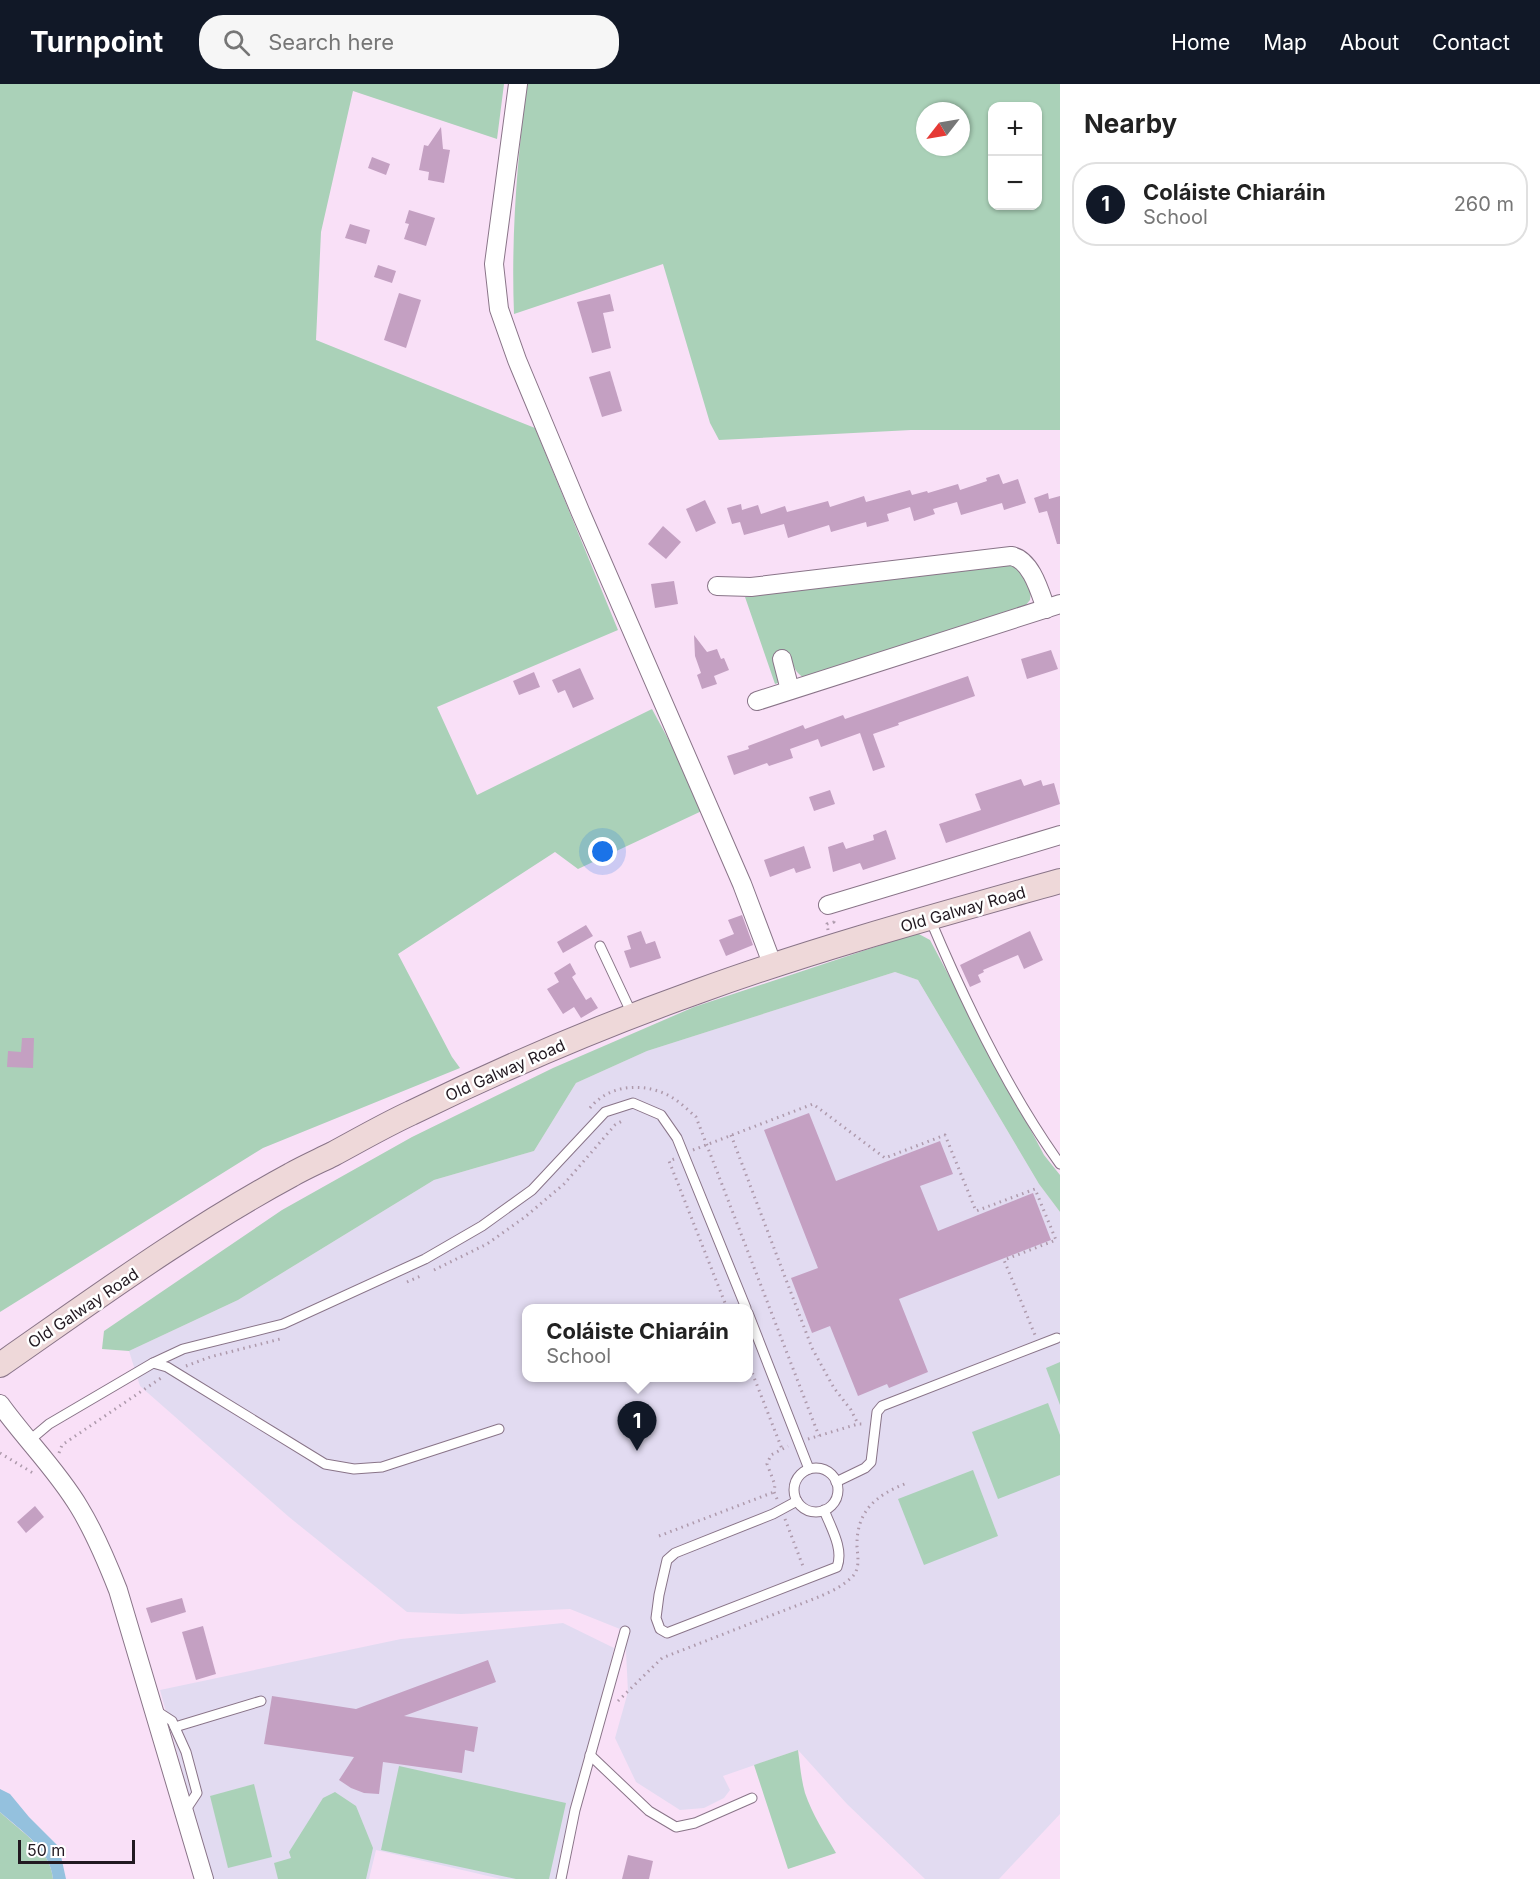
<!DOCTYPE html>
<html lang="en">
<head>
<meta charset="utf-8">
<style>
  body { margin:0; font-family:Inter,sans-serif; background:#f6f6f6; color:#222 }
  .controls { position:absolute; right:18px; top:18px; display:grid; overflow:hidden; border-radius:12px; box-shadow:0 2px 4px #0004 }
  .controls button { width:54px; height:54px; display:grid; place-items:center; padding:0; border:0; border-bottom:2px solid #e0e0e0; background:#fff; color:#222; font:30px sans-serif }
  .compass { position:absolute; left:916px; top:18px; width:54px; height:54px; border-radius:50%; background:#fff; box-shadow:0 2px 4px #0004; rotate:239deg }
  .scale { position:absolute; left:18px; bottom:15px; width:117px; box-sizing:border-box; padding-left:6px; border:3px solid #221921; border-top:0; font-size:16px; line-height:21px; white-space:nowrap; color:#221921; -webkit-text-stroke:4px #fff; paint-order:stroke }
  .you { position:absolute; left:603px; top:768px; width:21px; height:21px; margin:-15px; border:4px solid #fff; border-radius:50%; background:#1a73e8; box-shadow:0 0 0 9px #1a73e833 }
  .badge { display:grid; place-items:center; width:39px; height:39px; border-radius:50%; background:#111827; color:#fff; font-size:20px; font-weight:700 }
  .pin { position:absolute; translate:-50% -50px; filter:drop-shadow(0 2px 3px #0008) }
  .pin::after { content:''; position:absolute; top:32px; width:21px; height:18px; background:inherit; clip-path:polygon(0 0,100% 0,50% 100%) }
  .popup { position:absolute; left:522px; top:1220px; width:231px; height:78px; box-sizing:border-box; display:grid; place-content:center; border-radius:12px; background:#fff; filter:drop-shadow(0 2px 4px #0005); font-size:20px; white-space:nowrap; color:#767676 }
  .popup b { font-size:22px; color:#222 }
  .popup::after { content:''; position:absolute; left:50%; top:100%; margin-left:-12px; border:12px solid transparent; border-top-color:#fff }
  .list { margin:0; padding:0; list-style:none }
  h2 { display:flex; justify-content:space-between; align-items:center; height:78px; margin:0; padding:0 24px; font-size:26px }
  h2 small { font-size:20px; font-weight:400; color:#767676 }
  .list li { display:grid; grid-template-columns:39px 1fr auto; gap:18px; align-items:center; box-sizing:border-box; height:84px; margin:0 12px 12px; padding:0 12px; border:2px solid #e0e0e0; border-radius:24px }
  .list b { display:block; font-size:22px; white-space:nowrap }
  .list p { margin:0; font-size:20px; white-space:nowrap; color:#767676 }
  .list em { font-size:20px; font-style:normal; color:#767676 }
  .icon { flex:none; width:33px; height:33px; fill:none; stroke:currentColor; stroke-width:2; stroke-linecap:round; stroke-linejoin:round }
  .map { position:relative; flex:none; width:1060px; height:1795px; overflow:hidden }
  header { display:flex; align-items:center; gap:36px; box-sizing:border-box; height:84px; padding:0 30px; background:#111827; color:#fff }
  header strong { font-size:28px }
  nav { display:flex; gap:33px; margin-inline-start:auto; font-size:21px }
  .search { width:420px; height:54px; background:#f6f6f6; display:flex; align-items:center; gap:15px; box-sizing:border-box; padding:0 21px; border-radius:24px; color:#767676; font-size:22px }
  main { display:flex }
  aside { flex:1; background:#fff }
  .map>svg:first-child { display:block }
  .education { fill:#e2dbf1; fill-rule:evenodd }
  .green { fill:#aad1b8; fill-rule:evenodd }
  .water { fill:#94c1de }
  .building { fill:#c4a0c2 }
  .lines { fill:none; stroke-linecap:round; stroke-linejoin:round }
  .lane-casing { stroke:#897488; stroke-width:11 }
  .street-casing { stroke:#897488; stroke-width:20 }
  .secondary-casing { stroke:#897488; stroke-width:26 }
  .path { stroke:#ae9aac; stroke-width:3; stroke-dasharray:1.5 4.5; stroke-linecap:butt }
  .lane { stroke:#fff; stroke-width:9 }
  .street { stroke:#fff; stroke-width:18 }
  .secondary { stroke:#eed8d9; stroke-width:24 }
  .labels { text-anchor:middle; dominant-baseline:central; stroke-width:5; stroke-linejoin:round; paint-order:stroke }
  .street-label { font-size:16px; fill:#221921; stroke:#fff }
</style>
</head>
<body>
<header>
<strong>Turnpoint</strong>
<div class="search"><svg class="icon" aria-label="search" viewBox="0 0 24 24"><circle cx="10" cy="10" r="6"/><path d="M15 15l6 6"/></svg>Search here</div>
<nav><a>Home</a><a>Map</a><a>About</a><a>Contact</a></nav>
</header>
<main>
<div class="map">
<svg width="1060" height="1795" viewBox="0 0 1060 1795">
  <rect width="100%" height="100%" fill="#f9e0f7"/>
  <g class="education">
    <path d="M 895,888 L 918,896 L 1039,1100 L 1060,1128 L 1060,1730 L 999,1795 L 925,1795 L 847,1720 L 798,1666 L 723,1692 L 730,1706 L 724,1714 L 704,1724 L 680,1726 L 636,1698 L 615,1654 L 628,1608 L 625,1547 L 570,1525 L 461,1530 L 407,1528 L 289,1433 L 140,1302 L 129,1267 L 238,1216 L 434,1096 L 534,1067 L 576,999 L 647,967 ZM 526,1224 L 748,1224 L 748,1294 L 526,1294 Z"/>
    <polygon points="563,1539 614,1564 561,1795 501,1795 376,1766 369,1795 212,1795 160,1606 401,1555"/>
  </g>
  <g class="green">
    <polygon points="0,0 504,0 497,55 353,7 321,148 316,256 535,344 618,546 437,623 477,711 652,625 706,725 578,785 555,768 398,870 452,973 460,984 263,1064 0,1228"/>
    <path d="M 527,0 L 1060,0 L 1060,346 L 911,346 L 719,356 L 710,339 L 663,180 L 514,230 C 511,153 517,76 527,0 ZM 993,22 L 1038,22 L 1038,122 L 993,122 ZM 925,27 L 961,27 L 961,63 L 925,63 Z"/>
    <path d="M 1002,481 L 1018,482 L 1023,486 L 1031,508 L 1030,516 L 1020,528 L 808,596 C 798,591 794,586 791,574 L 778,577 L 781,598 L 775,600 L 745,513 Z"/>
    <polygon points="917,849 930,856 1044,1071 1060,1091 1060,1128 1039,1100 918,896 895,888 647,967 576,999 534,1067 434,1096 238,1216 129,1267 102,1265 104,1247 282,1126 412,1053 553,984 694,923"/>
    <polygon points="1060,1278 1060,1321 1046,1284"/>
    <polygon points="1048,1319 1060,1351 1060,1391 998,1415 972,1348"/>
    <polygon points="973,1386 998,1452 924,1481 898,1415"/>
    <path d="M 798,1666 C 800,1680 801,1695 805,1709 C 812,1730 825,1750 836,1769 L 788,1785 L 754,1681 Z"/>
    <polygon points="399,1682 566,1719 549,1795 516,1795 381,1766"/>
    <polygon points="254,1700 272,1773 228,1784 210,1712"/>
    <polygon points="335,1708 356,1722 373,1764 366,1795 278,1795 274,1779 291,1774 289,1768 323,1714"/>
    <path d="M 0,1728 C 21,1748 50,1764 53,1795 L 0,1795 Z"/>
  </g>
  <path class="water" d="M 0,1705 L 10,1710 L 29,1733 L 59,1763 L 66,1795 L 53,1795 C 50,1764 21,1747 0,1728 Z"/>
  <g class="building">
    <polygon points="441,43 443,65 450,66 444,99 428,96 429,88 419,86 424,61 428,62"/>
    <polygon points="372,73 390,80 386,91 368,84"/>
    <polygon points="409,126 435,134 426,162 404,155 409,140 405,139"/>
    <polygon points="350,140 370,146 366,160 345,154"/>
    <polygon points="378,181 396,187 392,199 374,193"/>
    <polygon points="399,209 421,216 406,264 384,256"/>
    <polygon points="610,210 614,227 603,229 611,264 592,269 577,218"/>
    <polygon points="610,287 622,327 602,333 589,293"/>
    <polygon points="999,390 1003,400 1018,395 1026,419 1004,426 1002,419 961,431 957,418 933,425 935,430 914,437 910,423 887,430 889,437 867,443 866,438 831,448 829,441 788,454 784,440 744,451 740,438 732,440 727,424 741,420 742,426 758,421 761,430 785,422 787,428 828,417 830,423 864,412 866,418 910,406 912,411 927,407 928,409 958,400 960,406 987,397 986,394"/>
    <polygon points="1048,409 1049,415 1060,412 1060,460 1057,460 1047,427 1039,429 1034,414"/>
    <polygon points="705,416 716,439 696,448 686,425"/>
    <polygon points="663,442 681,458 666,475 648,460"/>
    <polygon points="674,497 678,520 655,524 651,500"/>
    <polygon points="694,551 707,568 717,565 721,575 724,574 729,586 714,592 717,600 702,605 697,591 701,589 695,572"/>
    <polygon points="1051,566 1058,585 1027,595 1021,575"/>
    <polygon points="580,584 594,615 573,624 565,606 558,609 552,596"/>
    <polygon points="534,588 540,603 519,611 513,597"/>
    <polygon points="968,592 975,612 898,639 899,641 873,650 885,683 873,687 860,649 821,663 818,655 790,665 793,674 769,682 767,679 734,691 727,672 749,665 748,662 803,641 805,645 843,631 845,635"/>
    <polygon points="1021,695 1024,702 1041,696 1043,702 1054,699 1060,720 946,759 939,740 981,726 975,710"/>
    <polygon points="830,706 835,720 814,727 809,713"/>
    <polygon points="886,746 896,775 863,786 860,779 833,788 828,763 843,758 846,765 874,756 873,751"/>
    <polygon points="804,762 811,784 796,789 794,784 770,793 764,776"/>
    <polygon points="742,831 753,861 726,872 719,856 734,850 728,836"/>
    <polygon points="586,841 593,852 563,869 557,858"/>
    <polygon points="641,847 646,860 655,857 661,874 630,884 624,867 631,865 627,852"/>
    <polygon points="1030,847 1043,876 1024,885 1018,871 983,886 984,888 978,891 981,898 970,903 960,881"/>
    <polygon points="570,879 576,890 572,893 586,916 591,913 598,924 581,934 574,923 563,930 547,905 559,898 554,889"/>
    <polygon points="22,954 34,954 33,984 7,983 8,967 21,968"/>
    <polygon points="809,1029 836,1097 940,1057 953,1090 920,1102 938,1147 1033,1109 1051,1156 899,1215 928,1288 889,1304 887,1300 858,1312 830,1242 812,1249 791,1194 818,1184 764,1046"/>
    <polygon points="35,1422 44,1433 26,1449 17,1438"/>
    <polygon points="182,1514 186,1528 151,1539 146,1524"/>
    <polygon points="203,1542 216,1590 196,1596 182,1548"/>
    <polygon points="488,1576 496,1598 404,1632 478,1643 474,1668 465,1666 462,1689 383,1678 379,1710 364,1709 351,1704 339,1696 354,1673 264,1660 272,1612 356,1625"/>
    <polygon points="628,1771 653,1777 649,1795 622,1795"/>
  </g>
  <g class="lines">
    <g class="lane-casing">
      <g id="lane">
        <path d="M 930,835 C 965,918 1007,1006 1060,1080"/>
        <polyline points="600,862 632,930"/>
        <polyline points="748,1229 809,1385"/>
        <polyline points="153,1279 167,1283 180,1291 325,1380 354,1385 382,1383 499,1345"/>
        <polyline points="30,1356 49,1340 153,1279 183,1265 283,1240 425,1175 482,1142 532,1106 605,1028 633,1019 661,1031 677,1054 746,1224"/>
        <circle cx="816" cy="1406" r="22"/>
        <polyline points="836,1398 865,1384 871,1378 877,1328 882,1322 1057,1254"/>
        <path d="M 797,1417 L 773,1430 L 675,1469 L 667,1476 L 659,1511 L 656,1534 L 660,1545 L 667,1549 L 837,1483 C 844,1465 831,1444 824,1426"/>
        <polyline points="155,1626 172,1637 186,1668 197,1709 185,1727"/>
        <polyline points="175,1643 261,1617"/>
        <polyline points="590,1671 649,1727 676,1743 695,1739 752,1714"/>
        <polyline points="561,1795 575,1726 625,1547"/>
      </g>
    </g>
    <g class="street-casing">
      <g id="street">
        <polyline points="518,0 494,180 499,225 517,276 580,427 742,800 773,882"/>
        <path d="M 717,502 L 751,503 L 1011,472 C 1031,475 1040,508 1046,525"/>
        <polyline points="782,575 790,606"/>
        <polyline points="757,617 1060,520"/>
        <polyline points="828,821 1060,751"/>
        <path d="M 0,1320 C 25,1355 57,1386 79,1423 C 95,1449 107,1478 118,1506 L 204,1795"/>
      </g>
    </g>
    <g class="secondary-casing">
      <path id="secondary" d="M 0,1281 C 95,1215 189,1146 291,1091 C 305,1083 319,1077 333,1070 C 359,1056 385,1041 411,1029 C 505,983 601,942 699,907 C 817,864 939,831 1060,797"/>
    </g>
    <g class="path">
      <polyline points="828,846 827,840 834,838 833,837"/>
      <path d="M 590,1024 C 610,999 647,998 673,1014 C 681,1019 689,1027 696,1033 L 819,1352"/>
      <polyline points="731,1051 812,1264 834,1304 851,1326 858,1340"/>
      <polyline points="693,1066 813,1020 885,1074 945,1051 976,1127 1035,1105 1056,1156 1004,1176 1035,1251"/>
      <polyline points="674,1075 669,1077 727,1224"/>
      <polyline points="434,1186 487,1160 525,1133 564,1100 615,1041 622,1037"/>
      <polyline points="407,1198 423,1191"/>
      <polyline points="748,1278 782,1365"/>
      <polyline points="186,1282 210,1273 280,1255"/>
      <polyline points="808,1355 858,1340 865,1340"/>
      <polyline points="0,1369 33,1389"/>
      <polyline points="59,1369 62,1361 161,1294"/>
      <polyline points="777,1415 774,1408 775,1401 767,1380 771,1371 788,1362"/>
      <polyline points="785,1435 804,1485"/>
      <polyline points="659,1452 774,1408"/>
      <path d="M 618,1617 L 662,1574 L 816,1514 C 828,1509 842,1503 852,1493 C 860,1485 858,1474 857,1463 C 856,1427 876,1411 907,1399"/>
    </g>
    <use href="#lane" class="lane"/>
    <use href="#street" class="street"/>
    <use href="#secondary" class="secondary"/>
  </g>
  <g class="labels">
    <g class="street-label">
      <text transform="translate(963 825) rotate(-16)">Old Galway Road</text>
      <text transform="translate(505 986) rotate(-24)">Old Galway Road</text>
      <text transform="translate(83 1224) rotate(-34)">Old Galway Road</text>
    </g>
  </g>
</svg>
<div class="controls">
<button>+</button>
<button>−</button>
</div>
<svg class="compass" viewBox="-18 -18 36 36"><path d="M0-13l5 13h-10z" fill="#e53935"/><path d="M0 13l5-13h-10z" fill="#767676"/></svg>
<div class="scale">50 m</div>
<div class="you"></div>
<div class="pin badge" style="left:637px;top:1367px">1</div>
<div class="popup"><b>Coláiste Chiaráin</b>School</div>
</div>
<aside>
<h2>Nearby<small></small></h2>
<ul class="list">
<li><span class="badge">1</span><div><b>Coláiste Chiaráin</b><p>School</p></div><em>260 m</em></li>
</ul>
</aside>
</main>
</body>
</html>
